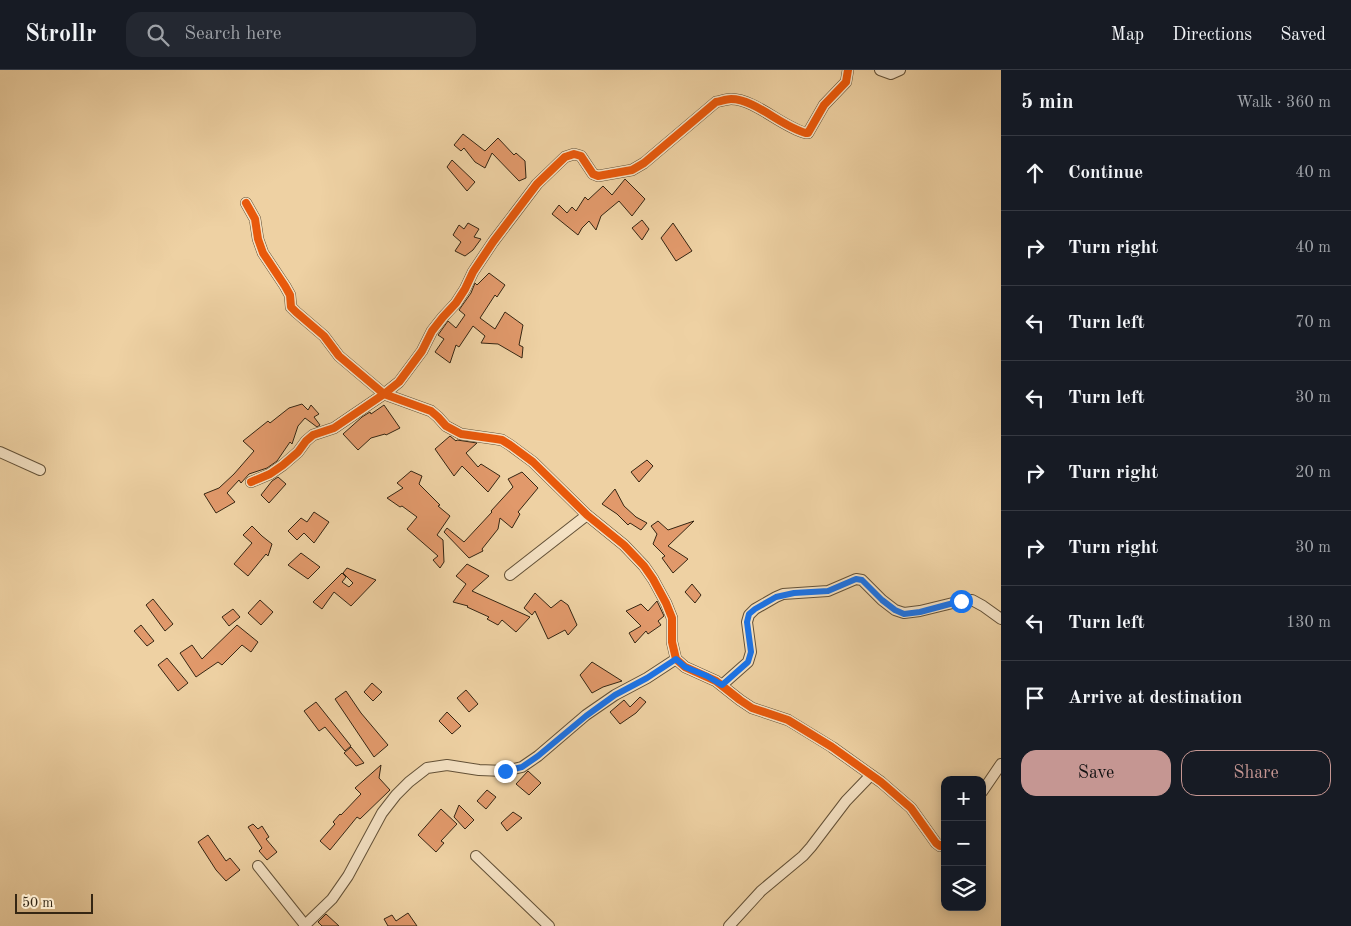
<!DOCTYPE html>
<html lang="en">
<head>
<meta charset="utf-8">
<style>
  body { margin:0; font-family:"Old Standard TT",serif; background:#242831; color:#f1f3f6 }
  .controls { position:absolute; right:15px; bottom:15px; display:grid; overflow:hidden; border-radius:10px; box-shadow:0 2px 12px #0003 }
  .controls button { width:45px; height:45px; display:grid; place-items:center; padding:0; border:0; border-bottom:1px solid #363941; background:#171b24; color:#f1f3f6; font:25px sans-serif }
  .scale { position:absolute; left:15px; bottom:12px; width:78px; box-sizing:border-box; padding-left:5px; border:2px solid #352613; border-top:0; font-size:14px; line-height:18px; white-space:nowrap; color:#352613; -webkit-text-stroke:4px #f4e1c3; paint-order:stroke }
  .stop { position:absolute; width:15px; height:15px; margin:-11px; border:4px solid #1a73e8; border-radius:50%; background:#fff }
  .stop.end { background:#1a73e8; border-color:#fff; box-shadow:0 1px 5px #0008 }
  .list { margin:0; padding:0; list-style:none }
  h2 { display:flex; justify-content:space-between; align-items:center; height:65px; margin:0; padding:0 20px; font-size:21px }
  h2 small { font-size:16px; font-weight:400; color:#9ea1a6 }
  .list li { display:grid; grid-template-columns:32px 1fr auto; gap:15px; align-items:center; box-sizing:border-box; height:75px; padding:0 20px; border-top:1px solid #363941 }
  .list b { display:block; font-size:19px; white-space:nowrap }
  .list em { font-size:16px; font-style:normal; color:#9ea1a6 }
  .actions { display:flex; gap:10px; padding:15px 20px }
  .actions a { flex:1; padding:11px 0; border:1px solid #c59692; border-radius:15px; text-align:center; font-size:18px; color:#c59692 }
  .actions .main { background:#c59692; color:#111 }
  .icon { flex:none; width:28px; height:28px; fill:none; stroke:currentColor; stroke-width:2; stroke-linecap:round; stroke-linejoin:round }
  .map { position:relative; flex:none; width:1001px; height:856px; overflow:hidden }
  header { display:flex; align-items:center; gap:30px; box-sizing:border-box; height:70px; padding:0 25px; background:#171b24; border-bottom:1px solid #363941 }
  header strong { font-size:24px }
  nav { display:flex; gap:28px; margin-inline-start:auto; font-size:18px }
  .search { width:350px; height:45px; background:#242831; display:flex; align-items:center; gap:12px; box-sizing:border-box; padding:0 18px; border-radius:15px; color:#9ea1a6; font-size:19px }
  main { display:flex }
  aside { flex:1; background:#171b24 }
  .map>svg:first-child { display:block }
  .building { fill:#e1996b; stroke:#352613 }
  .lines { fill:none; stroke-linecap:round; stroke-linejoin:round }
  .street-casing { stroke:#635137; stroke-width:12 }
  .street { stroke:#f4e1c3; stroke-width:10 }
  .cycleway-casing { stroke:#f4e1c3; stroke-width:11 }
  .cycleway { stroke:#e8590c; stroke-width:8 }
  .route { stroke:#1a73e8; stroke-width:6 }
</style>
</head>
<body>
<header>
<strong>Strollr</strong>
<div class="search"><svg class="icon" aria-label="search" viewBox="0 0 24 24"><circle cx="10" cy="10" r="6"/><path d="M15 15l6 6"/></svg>Search here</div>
<nav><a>Map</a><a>Directions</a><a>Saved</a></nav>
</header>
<main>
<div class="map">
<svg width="1001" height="856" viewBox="0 0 1001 856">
  <rect width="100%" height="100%" fill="#eed1a3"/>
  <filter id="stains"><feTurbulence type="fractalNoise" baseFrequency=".004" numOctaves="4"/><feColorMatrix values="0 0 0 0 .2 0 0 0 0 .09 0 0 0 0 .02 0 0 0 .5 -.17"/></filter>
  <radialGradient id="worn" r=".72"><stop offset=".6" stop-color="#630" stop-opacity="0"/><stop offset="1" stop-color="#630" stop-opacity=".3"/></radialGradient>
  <g class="building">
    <polygon points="463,64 485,81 498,68 514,85 516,83 525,91 526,108 519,111 492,83 485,98 475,92 464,78 461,81 454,75"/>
    <polygon points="452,90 475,112 467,121 447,97"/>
    <polygon points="625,109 645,129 632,146 619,131 601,146 596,160 589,151 582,158 578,165 552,144 559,135 567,143 572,137 576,141 585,127 588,130 603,116 612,125"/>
    <polygon points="642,150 649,159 642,170 632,158"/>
    <polygon points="468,153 479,159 474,167 481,169 473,180 465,186 455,181 461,172 453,165 459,155 464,159"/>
    <polygon points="673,153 692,181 676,191 661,168"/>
    <polygon points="489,203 505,215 497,227 495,225 480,248 495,259 505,242 523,255 519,275 523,277 522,288 498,274 481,273 485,266 473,256 459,277 456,275 450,293 435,282 444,269 438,265 448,251 456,258 465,245 459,240 471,223 475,213 477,215"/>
    <polygon points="302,334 308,340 311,335 319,344 314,347 320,355 317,357 305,348 298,356 292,374 290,372 277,391 267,398 249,404 241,413 239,410 227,423 235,432 216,443 204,424 219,418 234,404 254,381 243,371 268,351 270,353 289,338"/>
    <polygon points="384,335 400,358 386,365 385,364 371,368 358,380 343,364 362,347 370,342 371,344"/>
    <polygon points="450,366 456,371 457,370 477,373 466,383 478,397 481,394 500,406 488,422 462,396 454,406 435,379"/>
    <polygon points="647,390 653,396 639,412 631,402"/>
    <polygon points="411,401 422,406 419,414 440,435 438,436 450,446 437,465 443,470 444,492 440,498 433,490 438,486 407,459 417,447 402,436 400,437 387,428 403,418 397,413"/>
    <polygon points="522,402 538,418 518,442 520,444 512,458 500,448 498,459 482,479 483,481 469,488 444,462 447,458 464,472 492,442 491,441 513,417 508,409"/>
    <polygon points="278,407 286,414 269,433 261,425 272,411"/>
    <polygon points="615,419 624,436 636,447 647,453 641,460 630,453 628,455 617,444 602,434"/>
    <polygon points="314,442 329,452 314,473 304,463 297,470 288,461 301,448 307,452"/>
    <polygon points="658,451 668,460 694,451 668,476 688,489 673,503 662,488 665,486 653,474 657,464 651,456"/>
    <polygon points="252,456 262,466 272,474 268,486 266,484 248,506 234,494 252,473 243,465"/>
    <polygon points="301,483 320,497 308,509 288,495"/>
    <polygon points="467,494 489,506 472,521 530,547 516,562 502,550 498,555 487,549 489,547 467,537 468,536 453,532 466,514 456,506"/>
    <polygon points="347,498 376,510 351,536 334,522 322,539 313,532 342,503 346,507 342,512 349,517 353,513 343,503"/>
    <polygon points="692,514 701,525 695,533 685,522"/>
    <polygon points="535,523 551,538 561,530 568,535 577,555 568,565 565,560 548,569 535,541 532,545 524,538"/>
    <polygon points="153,529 173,554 165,561 146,535"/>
    <polygon points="260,530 273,542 261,555 248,543"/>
    <polygon points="657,531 664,546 658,551 661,555 648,564 646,561 635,573 629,563 641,556 626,541 641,534 648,541"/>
    <polygon points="233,539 240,547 229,556 222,547"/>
    <polygon points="141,555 154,571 147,576 134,561"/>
    <polygon points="237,555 258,572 251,582 242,575 222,595 218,592 196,607 180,583 192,575 202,589"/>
    <polygon points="167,588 188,613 178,621 158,595"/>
    <polygon points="592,592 622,611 603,617 592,623 580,605"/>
    <polygon points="372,613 382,622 373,631 364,622"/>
    <polygon points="466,620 478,634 469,642 457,628"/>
    <polygon points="346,621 361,643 388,675 374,687 335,629"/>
    <polygon points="640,627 646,632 636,643 620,654 610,642 624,630 630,637"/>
    <polygon points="316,632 351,676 345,681 325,657 319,661 304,641"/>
    <polygon points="447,642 461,656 452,664 439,651"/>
    <polygon points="351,677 364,693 356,696 344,683"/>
    <polygon points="381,695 379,708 390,720 360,749 357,747 330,780 320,771 335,754 333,752 340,744 341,745 361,724 355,718"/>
    <polygon points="528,701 541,713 529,725 516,714"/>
    <polygon points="487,720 496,727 486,739 477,731"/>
    <polygon points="459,735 474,750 465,759 454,747"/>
    <polygon points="441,739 457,754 441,771 444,773 436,782 418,765"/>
    <polygon points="513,742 522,748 507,761 501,753"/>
    <polygon points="253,754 258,759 262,756 269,767 266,769 277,782 267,790 259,781 262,778 248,757"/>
    <polygon points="208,765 226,791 230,788 240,800 226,811 216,800 198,772"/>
    <polygon points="408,843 417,856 388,856 384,849 392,845 396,851"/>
    <polygon points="326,844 339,856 322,856 318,852"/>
  </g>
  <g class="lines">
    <g class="street-casing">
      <g id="street">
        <polyline points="880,0 891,4 900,0"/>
        <polyline points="246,133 255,149 258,169 263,183 285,216 290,225 291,237 296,242 324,266 339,286 384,324 431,341 438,347 446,356 461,364 496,369 502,370 510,375 533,392 587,445 624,475 644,496 653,509 666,533 672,548 672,572 676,589 685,597 716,611 740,630 752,638 788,650 832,677 881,712 911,738 936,773 940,776 945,774"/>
        <polyline points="0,382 40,400"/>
        <path d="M 251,412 L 270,404 L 283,395 L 298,382 L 306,371 L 313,365 L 334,358 L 384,324 L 399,312 L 422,281 L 432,261 L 443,247 L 456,233 L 465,219 L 473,202 L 493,172 L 537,114 L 565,87 L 574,84 L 581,86 L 593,104 L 598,106 L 632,100 L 644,93 L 716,32 C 721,31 727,29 731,29 C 755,29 782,57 806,63 L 808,63 L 824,35 L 846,12 L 848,0"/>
        <polyline points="510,505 587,445"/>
        <polyline points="722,615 748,592 751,582 747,552 749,545 755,539 776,527 783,524 828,521 856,509 862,510 882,530 895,540 904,543 920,541 961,531 972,530 983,536 1001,549"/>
        <polyline points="982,722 1001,694"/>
        <polyline points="476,786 549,856"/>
        <polyline points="258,796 305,855"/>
        <polyline points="304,856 332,829 348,806 382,743 396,725 409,712 427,698 447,695 479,700 505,701 522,697 538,686 586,645 615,625 647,608 676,589"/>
        <polyline points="729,856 761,821 803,786 811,777 846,731 871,705"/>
      </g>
    </g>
    <use href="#street" class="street"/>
    <g class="cycleway-casing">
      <g id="cycleway">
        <polyline points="246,133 255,149 258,169 263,183 285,216 290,225 291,237 296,242 324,266 339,286 384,324 431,341 438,347 446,356 461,364 496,369 502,370 510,375 533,392 587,445 624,475 644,496 653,509 666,533 672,548 672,572 676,589 685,597 716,611 740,630 752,638 788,650 832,677 881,712 911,738 936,773 940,776 945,774"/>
        <path d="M 251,412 L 270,404 L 283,395 L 298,382 L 306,371 L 313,365 L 334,358 L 384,324 L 399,312 L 422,281 L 432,261 L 443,247 L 456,233 L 465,219 L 473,202 L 493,172 L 537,114 L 565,87 L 574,84 L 581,86 L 593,104 L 598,106 L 632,100 L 644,93 L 716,32 C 721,31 727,29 731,29 C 755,29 782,57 806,63 L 808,63 L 824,35 L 846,12 L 848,0"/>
      </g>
    </g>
    <use href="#cycleway" class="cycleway"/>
  </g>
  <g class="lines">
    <polyline class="route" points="505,701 522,697 538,686 586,646 615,625 647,608 676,589 685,597 707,606 722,615 748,592 751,582 747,552 749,544 755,539 776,527 794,523 828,521 856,509 862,510 882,530 895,540 904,544 920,542 961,531"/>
  </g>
  <rect width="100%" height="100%" filter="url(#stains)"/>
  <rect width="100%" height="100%" fill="url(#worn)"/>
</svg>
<div class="controls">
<button>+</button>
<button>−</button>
<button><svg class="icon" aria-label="layers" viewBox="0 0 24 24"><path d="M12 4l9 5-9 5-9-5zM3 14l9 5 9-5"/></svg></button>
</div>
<div class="scale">50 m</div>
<div class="stop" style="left:961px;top:531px"></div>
<div class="stop end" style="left:505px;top:701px"></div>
</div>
<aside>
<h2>5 min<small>Walk · 360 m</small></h2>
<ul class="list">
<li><svg class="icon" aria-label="ahead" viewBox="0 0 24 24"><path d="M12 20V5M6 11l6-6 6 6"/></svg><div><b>Continue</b></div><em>40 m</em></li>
<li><svg class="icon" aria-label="right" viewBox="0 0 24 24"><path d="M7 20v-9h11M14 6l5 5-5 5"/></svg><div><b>Turn right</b></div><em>40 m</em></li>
<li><svg class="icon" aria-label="left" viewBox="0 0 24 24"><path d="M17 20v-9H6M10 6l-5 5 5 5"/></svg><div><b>Turn left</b></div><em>70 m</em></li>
<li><svg class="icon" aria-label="left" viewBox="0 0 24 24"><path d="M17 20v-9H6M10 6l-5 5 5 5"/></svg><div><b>Turn left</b></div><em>30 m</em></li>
<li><svg class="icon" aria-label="right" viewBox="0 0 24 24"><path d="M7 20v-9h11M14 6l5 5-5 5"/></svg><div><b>Turn right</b></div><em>20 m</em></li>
<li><svg class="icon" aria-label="right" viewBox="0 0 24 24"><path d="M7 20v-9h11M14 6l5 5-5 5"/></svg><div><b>Turn right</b></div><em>30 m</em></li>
<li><svg class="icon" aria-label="left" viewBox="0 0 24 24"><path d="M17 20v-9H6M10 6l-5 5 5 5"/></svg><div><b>Turn left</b></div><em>130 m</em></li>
<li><svg class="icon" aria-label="arrive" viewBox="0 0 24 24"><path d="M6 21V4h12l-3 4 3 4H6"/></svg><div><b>Arrive at destination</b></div></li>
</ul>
<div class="actions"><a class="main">Save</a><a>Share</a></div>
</aside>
</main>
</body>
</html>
